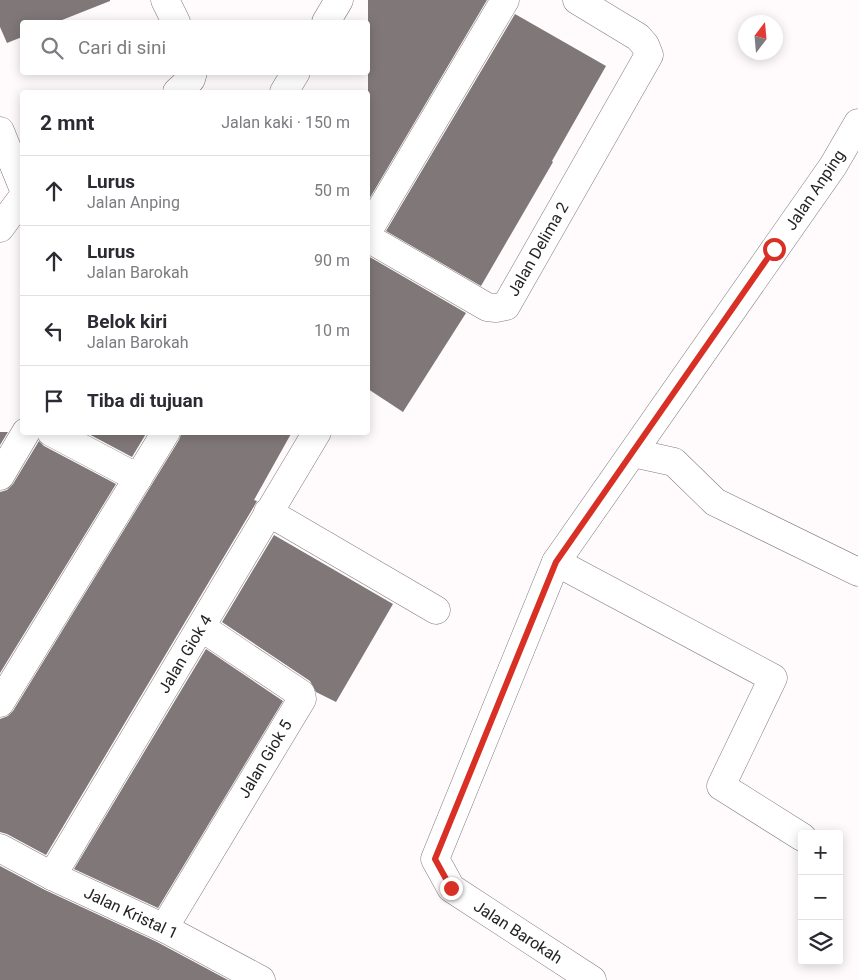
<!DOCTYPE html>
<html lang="id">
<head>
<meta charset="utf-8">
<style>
  body { margin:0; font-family:Roboto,sans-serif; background:#f2f2f3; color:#2b2b33 }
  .controls { position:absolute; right:15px; bottom:15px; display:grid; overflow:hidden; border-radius:5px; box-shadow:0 2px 12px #0003 }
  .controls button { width:45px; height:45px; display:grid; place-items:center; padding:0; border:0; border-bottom:1px solid #e1e1e2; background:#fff; color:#2b2b33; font:25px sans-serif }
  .compass { position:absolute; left:738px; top:15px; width:45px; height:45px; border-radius:50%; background:#fff; box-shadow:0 2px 12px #0003; rotate:16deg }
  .stop { position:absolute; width:15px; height:15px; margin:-11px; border:4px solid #d93025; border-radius:50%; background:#fff }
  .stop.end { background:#d93025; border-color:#fff; box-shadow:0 1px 5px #0008 }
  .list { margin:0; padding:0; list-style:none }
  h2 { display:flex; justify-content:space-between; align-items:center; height:65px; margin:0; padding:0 20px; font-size:21px }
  h2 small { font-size:16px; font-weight:400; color:#7c7c81 }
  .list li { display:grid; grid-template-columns:32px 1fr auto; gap:15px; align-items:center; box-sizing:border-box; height:70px; padding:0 20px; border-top:1px solid #e1e1e2 }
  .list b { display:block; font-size:19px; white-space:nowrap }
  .list p { margin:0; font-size:16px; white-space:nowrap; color:#7c7c81 }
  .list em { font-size:16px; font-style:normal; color:#7c7c81 }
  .icon { flex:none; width:28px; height:28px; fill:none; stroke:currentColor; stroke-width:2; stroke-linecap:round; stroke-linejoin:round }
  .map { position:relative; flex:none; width:858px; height:980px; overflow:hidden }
  .search { position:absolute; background:#fff; box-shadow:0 2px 12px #0003; left:20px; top:20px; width:350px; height:55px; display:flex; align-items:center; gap:12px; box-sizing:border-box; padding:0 18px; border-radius:5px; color:#7c7c81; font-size:19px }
  .panel { position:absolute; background:#fff; box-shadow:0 2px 12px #0003; left:20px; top:90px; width:350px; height:345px; border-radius:5px }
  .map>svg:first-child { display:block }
  .building { fill:#807878 }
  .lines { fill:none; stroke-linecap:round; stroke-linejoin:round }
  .street-casing { stroke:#827b7f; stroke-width:29 }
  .street { stroke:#fff; stroke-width:28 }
  .route { stroke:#d93025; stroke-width:6 }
  .labels { text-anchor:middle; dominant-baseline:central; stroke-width:4; stroke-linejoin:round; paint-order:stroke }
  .street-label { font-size:16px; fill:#252223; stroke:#fff }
</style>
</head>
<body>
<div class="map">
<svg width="858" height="980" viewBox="0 0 858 980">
  <rect width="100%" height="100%" fill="#fffafc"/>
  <g class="building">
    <polygon points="0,0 110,0 110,1 57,22 22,22 22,37 7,43 0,27"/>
    <polygon points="368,0 487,0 368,201"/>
    <polygon points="515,14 606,66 552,161 553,162 481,286 386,231"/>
    <polygon points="368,256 466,313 403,412 368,389"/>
    <polygon points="0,432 8,432 0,445"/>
    <polygon points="85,432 147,432 132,457"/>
    <polygon points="182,432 292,432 254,500 257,501 253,508 46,855 7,834 0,832 0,719 8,716 13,711 179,440"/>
    <polygon points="39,441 44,446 116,484 0,673 0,492 7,490 13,484"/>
    <polygon points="274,535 393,604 336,702 316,692 310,681 222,622"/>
    <polygon points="206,649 283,701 158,908 74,869"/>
    <polygon points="0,866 45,890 157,942 228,980 0,980"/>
  </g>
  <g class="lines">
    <g class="street-casing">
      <g id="street">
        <polyline points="165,0 176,22"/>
        <polyline points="326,22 339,0"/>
        <polyline points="177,92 191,79 193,72"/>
        <polyline points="284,92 296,72"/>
        <polyline points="0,131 22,185"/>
        <polyline points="0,228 22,198"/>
        <polyline points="368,231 505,0"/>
        <polyline points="368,238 487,307 496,308 506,306 649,55 645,45 638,37 577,0"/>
        <polyline points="51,432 138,478"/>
        <polyline points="633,453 674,462 715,502 858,572"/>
        <polyline points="0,476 26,432"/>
        <polyline points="268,512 436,610"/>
        <polyline points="556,562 773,678 721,786 802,837"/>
        <polyline points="0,703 166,432"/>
        <polyline points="0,848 52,876 164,928 261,980"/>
        <polyline points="52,876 317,432"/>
        <polyline points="164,928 302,699 301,694 201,627"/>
        <polyline points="592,980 451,888 435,859 556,562 833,166 858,123"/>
      </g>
    </g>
    <use href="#street" class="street"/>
  </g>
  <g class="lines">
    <polyline class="route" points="451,888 435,859 556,562 774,249"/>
  </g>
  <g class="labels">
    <g class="street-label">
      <text transform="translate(815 190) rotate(-56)">Jalan Anping</text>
      <text transform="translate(538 249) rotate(-60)">Jalan Delima 2</text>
      <text transform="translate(185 654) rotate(-59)">Jalan Giok 4</text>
      <text transform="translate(265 759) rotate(-59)">Jalan Giok 5</text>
      <text transform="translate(131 913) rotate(25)">Jalan Kristal 1</text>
      <text transform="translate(518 932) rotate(33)">Jalan Barokah</text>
    </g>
  </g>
</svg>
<div class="controls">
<button>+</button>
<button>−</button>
<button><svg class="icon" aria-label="layers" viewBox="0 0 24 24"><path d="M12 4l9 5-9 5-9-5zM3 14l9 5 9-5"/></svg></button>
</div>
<svg class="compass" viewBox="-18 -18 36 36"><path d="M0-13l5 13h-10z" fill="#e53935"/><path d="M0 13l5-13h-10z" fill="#7c7c81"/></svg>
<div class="stop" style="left:774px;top:249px"></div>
<div class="stop end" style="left:451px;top:888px"></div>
<div class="search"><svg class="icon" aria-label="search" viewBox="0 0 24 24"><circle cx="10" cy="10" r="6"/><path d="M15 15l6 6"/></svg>Cari di sini</div>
<section class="panel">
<h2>2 mnt<small>Jalan kaki · 150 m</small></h2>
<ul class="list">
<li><svg class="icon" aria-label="ahead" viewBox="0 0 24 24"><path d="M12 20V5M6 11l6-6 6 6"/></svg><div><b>Lurus</b><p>Jalan Anping</p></div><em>50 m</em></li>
<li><svg class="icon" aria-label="ahead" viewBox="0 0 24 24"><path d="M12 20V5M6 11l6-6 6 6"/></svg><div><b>Lurus</b><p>Jalan Barokah</p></div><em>90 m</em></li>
<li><svg class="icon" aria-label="left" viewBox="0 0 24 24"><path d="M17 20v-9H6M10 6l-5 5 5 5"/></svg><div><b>Belok kiri</b><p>Jalan Barokah</p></div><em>10 m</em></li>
<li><svg class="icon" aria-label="arrive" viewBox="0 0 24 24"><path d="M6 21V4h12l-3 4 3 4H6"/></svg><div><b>Tiba di tujuan</b></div></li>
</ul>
</section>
</div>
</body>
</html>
